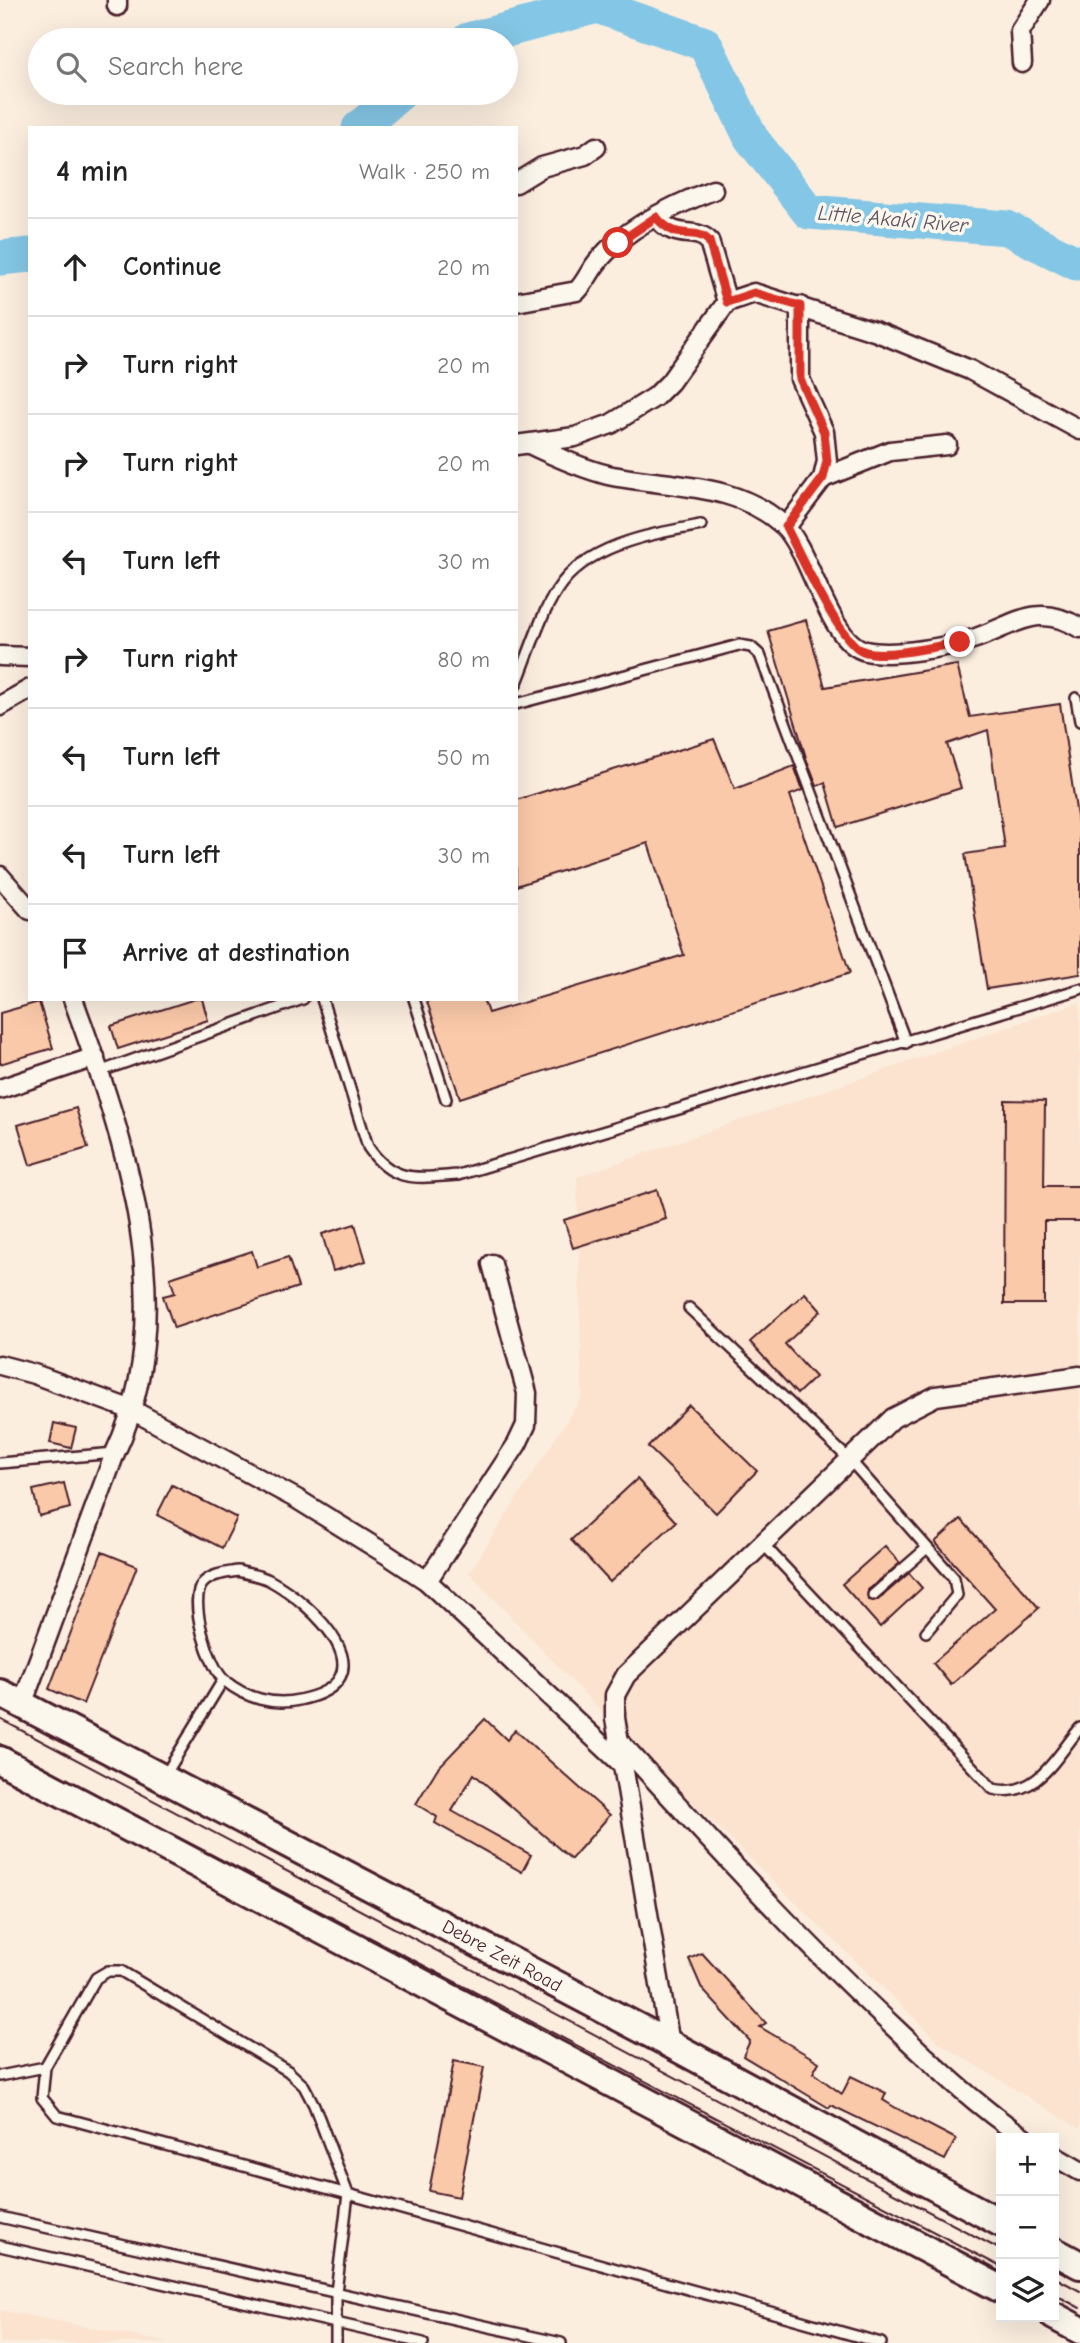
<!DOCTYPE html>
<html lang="en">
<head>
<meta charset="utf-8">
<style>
  body { margin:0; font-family:"Comic Neue",sans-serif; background:#f6f6f6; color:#222 }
  .controls { position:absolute; right:21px; bottom:21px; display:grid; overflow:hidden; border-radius:0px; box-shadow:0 7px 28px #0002 }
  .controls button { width:63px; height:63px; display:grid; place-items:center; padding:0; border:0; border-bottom:2px solid #e0e0e0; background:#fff; color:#222; font:35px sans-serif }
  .stop { position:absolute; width:21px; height:21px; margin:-16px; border:5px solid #d93025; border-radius:50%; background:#fff }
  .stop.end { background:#d93025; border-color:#fff; box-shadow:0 2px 7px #0008 }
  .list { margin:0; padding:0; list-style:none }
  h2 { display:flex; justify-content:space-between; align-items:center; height:91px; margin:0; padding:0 28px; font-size:30px }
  h2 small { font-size:23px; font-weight:400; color:#767676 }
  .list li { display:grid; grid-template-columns:46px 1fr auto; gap:21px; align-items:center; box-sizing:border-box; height:98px; padding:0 28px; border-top:2px solid #e0e0e0 }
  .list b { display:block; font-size:26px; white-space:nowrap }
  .list em { font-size:23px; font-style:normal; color:#767676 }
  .icon { flex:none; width:38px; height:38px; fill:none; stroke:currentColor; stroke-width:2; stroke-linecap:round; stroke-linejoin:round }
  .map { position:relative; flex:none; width:1080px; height:2343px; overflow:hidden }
  .search { position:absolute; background:#fff; box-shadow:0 7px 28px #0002; left:28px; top:28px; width:490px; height:77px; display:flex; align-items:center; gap:18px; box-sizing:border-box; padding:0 24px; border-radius:38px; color:#767676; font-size:26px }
  .panel { position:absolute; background:#fff; box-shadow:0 7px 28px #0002; left:28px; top:126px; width:490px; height:875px; border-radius:0px }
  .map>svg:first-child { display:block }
  .built { fill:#fbe3cf }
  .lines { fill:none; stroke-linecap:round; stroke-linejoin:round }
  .river { stroke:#84c6e5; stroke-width:35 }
  .building { fill:#fac9a9; stroke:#4a1f2b; stroke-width:2 }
  .lane-casing { stroke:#4a1f2b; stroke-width:14 }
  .street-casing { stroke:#4a1f2b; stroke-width:23 }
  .primary-casing { stroke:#4a1f2b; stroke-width:32 }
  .lane { stroke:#fbf7ec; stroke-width:9 }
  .street { stroke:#fbf7ec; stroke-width:18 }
  .primary { stroke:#fbf7ec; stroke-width:26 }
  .tram { stroke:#4a1f2b; stroke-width:2 }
  .route { stroke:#d93025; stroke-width:9 }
  .labels { text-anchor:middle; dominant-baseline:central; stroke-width:7; stroke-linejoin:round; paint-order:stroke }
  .street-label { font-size:19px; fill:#4a1f2b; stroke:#fbf7ec }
  .water-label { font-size:21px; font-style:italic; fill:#5b5163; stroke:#fbf7ec }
</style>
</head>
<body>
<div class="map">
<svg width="1080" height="2343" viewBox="0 0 1080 2343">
  <rect width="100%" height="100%" fill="#fbeedf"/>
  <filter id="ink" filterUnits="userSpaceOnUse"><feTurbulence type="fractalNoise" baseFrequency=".0143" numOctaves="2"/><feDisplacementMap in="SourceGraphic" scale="14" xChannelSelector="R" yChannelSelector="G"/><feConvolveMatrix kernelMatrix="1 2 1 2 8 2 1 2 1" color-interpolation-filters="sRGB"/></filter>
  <g filter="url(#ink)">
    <g class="built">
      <polygon points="1080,1002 1080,2129 941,2044 629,1741 469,1573 582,1397 577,1177"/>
      <polygon points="0,2310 170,2343 0,2343"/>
    </g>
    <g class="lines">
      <g class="river">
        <polyline points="468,40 597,6 705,44 751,138 809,212 1007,228 1076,263 1080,262"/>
        <polyline points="359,128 400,93"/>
        <polyline points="0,258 30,255"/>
      </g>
    </g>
    <g class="building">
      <polygon points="806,620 825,687 957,665 970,717 1060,704 1080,836 1080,974 987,989 965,854 1005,848 988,730 947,744 961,788 838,827 825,783 817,786 807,761 768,631"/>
      <polygon points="714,739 735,789 794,766 803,790 790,795 850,973 460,1098 426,999 483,999 488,1013 684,955 648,843 516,886 516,800"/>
      <polygon points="195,999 202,999 208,1020 118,1049 111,1026"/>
      <polygon points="39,1002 53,1048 0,1064 0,1013"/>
      <polygon points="1005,1100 1045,1101 1044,1186 1080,1186 1080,1221 1044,1221 1044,1304 1004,1304"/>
      <polygon points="76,1108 88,1148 30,1165 18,1125"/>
      <polygon points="657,1190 666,1219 573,1248 564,1220"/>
      <polygon points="355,1224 366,1261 333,1271 322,1234"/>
      <polygon points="252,1251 257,1267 288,1257 298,1287 174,1328 163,1296 175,1293 170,1278"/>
      <polygon points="805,1293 821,1311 785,1344 815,1377 797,1394 750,1342"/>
      <polygon points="689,1405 757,1471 716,1513 648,1447"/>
      <polygon points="54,1423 76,1428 71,1448 50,1443"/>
      <polygon points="637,1479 676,1522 610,1582 571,1540"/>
      <polygon points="64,1483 70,1508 39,1516 33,1490"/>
      <polygon points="172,1485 237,1518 222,1548 157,1515"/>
      <polygon points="961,1519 1039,1608 951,1685 933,1663 995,1609 935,1542"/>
      <polygon points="885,1546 900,1563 868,1590 868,1600 878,1600 909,1573 922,1588 880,1627 842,1584"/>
      <polygon points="102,1552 137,1566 83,1704 49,1689"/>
      <polygon points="485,1719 507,1740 515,1730 610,1815 571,1859 474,1774 452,1811 531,1855 522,1872 435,1823 437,1817 416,1804 437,1769"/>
      <polygon points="702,1953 766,2023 760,2027 819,2062 813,2073 842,2094 851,2076 886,2093 883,2100 896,2108 956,2139 945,2160 831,2105 829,2108 743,2056 750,2041 702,1989 689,1959"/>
      <polygon points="454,2061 484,2067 459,2197 429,2191"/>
    </g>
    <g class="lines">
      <g class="lane-casing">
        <g id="lane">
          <path d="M 516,685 C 529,654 539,618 557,590 C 586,544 652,534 701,525"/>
          <polyline points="1076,698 1080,721"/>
          <polyline points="516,704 739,645 751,647 760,655 906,1043"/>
          <path d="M 322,999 L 368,1147 C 393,1184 417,1178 458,1175 L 1080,989"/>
          <polyline points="414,999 446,1099"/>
          <polyline points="99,1072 303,999"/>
          <polyline points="689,1308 850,1460 954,1578 957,1595 926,1632"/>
          <polyline points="0,1463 115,1453"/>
          <path d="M 763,1544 L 993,1789 C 1036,1799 1056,1757 1080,1728"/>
          <path d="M 238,1571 C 247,1574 260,1575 269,1580 C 314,1604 393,1681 299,1700 C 273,1706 246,1698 225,1681 C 210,1669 187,1600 203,1583 C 212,1574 226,1573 238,1571 Z"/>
          <polyline points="873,1595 927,1548"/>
          <polyline points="164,1777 223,1680"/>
          <polyline points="0,2076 45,2067"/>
          <polyline points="0,2217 561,2343"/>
          <polyline points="0,2246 423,2343"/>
          <polyline points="336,2343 336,2292 348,2194 314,2105 304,2086 288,2071 121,1971 108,1971 96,1978 45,2067 42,2098 57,2116 348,2194 881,2343"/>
        </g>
      </g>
      <g class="street-casing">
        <g id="street">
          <polyline points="117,6 117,0"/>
          <polyline points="1022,63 1020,31 1040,0"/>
          <polyline points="516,183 542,167 585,155 596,147"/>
          <path d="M 656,217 C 677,242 694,226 709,241 L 727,302"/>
          <path d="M 516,302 L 577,291 C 586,282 590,270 599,260 C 626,227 674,205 713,190"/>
          <path d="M 529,444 C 554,456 580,468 608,475 C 669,488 734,481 783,525 C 811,550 828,643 866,651 C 893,657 950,647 976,638 C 1017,624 1037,602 1080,628"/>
          <polyline points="516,445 575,437 611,424 655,397 670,382 727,302 754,293 877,332 970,370 1080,430"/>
          <polyline points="823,478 890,451 947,445"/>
          <polyline points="786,527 823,478 827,461 824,432 800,379 800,306"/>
          <polyline points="0,656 30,657"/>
          <polyline points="0,706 30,689"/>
          <polyline points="0,876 30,910"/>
          <polyline points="0,1089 95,1057"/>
          <polyline points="0,1365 34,1374 132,1410 297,1499 386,1554 427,1581 624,1766"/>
          <polyline points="427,1581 517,1444 526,1425 527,1393 492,1264"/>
          <path d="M 22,1705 L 115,1453 C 183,1309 125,1140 73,999"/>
          <path d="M 619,1741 C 709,1839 798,1938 896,2029 C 937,2068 978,2107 1025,2138"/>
          <polyline points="670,2044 615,1718 615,1695 626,1675 893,1418 936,1396 1080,1376"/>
          <polyline points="1054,2156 1080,2171"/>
        </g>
      </g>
      <g class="primary-casing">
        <g id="primary">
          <polyline points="0,1693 670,2044 1001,2223"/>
          <polyline points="0,1760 1001,2289"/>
          <polyline points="1054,2251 1080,2265"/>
          <polyline points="1054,2316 1080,2330"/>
        </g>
      </g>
      <use href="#lane" class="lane"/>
      <use href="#street" class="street"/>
      <use href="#primary" class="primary"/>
      <g class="tram">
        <polyline points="0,1719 1001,2250"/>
        <polyline points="0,1744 1001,2267"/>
        <polyline points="1054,2277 1080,2291"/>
        <polyline points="1054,2294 1080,2308"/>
      </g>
    </g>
  </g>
  <g class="lines" filter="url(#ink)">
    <path class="route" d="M 618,243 L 656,217 C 679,244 694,226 709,241 L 727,302 L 754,293 L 800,306 L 800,379 L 824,432 L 827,461 L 823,478 L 786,527 C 799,552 840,643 863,651 C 884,659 937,646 960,642"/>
  </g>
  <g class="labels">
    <g class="street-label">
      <text transform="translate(502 1956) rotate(28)">Debre Zeit Road</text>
    </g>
    <g class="water-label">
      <text transform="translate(893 219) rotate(5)">Little Akaki River</text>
    </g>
  </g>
</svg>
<div class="controls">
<button>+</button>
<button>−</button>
<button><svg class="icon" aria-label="layers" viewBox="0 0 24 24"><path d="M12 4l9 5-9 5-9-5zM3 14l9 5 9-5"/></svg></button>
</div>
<div class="stop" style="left:618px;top:243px"></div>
<div class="stop end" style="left:960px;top:642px"></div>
<div class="search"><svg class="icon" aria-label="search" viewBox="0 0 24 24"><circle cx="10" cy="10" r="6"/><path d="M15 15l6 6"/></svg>Search here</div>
<section class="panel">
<h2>4 min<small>Walk · 250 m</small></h2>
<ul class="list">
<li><svg class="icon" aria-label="ahead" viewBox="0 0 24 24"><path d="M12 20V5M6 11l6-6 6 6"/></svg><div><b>Continue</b></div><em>20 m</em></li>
<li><svg class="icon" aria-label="right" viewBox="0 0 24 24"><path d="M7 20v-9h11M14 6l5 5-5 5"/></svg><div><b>Turn right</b></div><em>20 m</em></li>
<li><svg class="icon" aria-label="right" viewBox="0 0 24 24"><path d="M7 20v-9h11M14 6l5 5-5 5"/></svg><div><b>Turn right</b></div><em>20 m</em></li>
<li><svg class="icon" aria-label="left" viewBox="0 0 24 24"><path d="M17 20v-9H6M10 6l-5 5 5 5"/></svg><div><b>Turn left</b></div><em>30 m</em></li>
<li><svg class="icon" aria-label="right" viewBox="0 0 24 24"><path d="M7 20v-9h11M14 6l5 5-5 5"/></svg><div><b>Turn right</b></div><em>80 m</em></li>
<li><svg class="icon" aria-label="left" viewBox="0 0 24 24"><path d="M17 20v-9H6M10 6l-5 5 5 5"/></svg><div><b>Turn left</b></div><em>50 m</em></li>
<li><svg class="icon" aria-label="left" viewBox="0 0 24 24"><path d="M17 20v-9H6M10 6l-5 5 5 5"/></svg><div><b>Turn left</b></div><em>30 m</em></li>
<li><svg class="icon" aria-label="arrive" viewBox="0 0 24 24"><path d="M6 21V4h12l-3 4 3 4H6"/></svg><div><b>Arrive at destination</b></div></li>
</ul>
</section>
</div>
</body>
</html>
